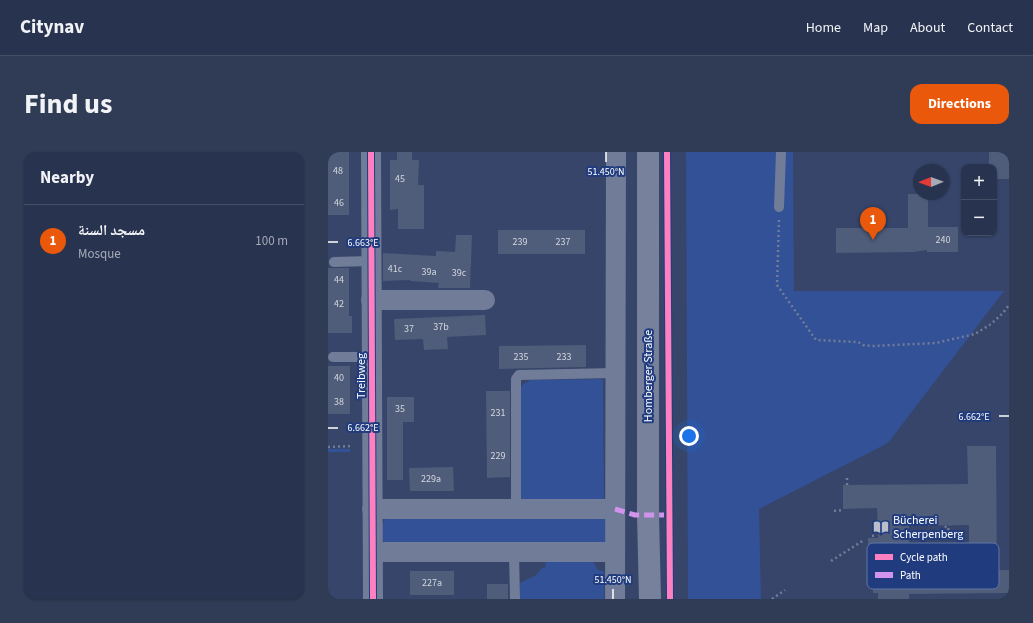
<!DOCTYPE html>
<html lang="en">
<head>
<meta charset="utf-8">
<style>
  body { margin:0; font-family:"Source Sans 3","Noto Naskh Arabic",sans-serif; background:#303c56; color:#f1f3f6 }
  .controls { position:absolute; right:12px; top:12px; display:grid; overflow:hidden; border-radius:8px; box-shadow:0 1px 3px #0004 }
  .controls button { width:36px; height:36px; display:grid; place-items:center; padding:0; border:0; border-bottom:1px solid #444f66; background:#28344f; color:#f1f3f6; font:20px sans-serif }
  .compass { position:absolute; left:585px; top:12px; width:36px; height:36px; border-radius:50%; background:#28344f; box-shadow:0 1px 3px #0004; rotate:269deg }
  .you { position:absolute; left:361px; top:284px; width:14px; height:14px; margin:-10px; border:3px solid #fff; border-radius:50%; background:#1a73e8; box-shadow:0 0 0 6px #1a73e833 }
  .badge { display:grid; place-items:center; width:26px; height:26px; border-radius:50%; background:#ea580c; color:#fff; font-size:13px; font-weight:700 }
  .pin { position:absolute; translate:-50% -33px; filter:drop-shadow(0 1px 2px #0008) }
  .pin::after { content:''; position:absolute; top:21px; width:14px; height:12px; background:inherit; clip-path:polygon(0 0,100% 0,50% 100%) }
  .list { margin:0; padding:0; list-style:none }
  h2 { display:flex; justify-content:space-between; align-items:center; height:52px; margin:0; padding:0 16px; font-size:17px }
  h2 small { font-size:13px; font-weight:400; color:#a5aab7 }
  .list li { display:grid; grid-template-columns:26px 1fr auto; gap:12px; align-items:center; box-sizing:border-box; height:72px; padding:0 16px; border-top:1px solid #444f66 }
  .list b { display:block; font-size:15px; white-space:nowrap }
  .list p { margin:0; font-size:13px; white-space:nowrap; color:#a5aab7 }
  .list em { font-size:13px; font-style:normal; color:#a5aab7 }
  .map { position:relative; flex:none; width:681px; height:447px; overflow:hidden; border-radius:12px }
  header { display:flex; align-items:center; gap:24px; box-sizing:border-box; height:56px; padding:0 20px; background:#28344f; border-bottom:1px solid #444f66 }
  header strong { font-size:19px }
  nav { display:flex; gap:22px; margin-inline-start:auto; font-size:14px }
  .intro { display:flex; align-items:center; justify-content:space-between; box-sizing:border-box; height:96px; padding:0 24px }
  h1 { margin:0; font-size:28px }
  .button { padding:10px 18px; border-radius:12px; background:#ea580c; color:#fff; font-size:14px; font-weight:700 }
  main { display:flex; gap:24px; padding:0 24px }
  aside { flex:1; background:#28344f; border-radius:12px; box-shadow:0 1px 3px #0004 }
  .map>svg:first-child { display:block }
  .green { fill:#335196 }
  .building { fill:#4f5c7a; fill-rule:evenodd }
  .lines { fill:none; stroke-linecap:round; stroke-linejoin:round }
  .path { stroke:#717c98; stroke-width:2.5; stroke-dasharray:2 3; stroke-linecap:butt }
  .lane { stroke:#717c98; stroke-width:10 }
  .street { stroke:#717c98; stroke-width:20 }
  .secondary { stroke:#77819b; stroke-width:22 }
  .quiet { stroke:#d193ec; stroke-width:5; stroke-dasharray:10 5; stroke-linecap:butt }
  .cycleway-casing { stroke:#203c7f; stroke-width:8 }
  .cycleway { stroke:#ff80c0; stroke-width:6 }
  .ticks { fill:none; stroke:#fff; stroke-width:1.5 }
  .labels { text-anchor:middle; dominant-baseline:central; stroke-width:4; stroke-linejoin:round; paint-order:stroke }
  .number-label { font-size:10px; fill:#d3d6de }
  .street-label { font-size:12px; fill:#fff; stroke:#203c7f }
  .poi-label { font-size:12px; fill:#fff; stroke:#203c7f; text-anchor:start }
  .key { fill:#203c7f; stroke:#6376a5; stroke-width:1 }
  .key-label { font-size:11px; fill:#fff }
  .ticks-label { font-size:10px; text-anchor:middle; fill:#fff; stroke:#203c7f; stroke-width:4; stroke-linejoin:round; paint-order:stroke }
</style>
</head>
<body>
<header>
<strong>Citynav</strong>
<nav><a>Home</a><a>Map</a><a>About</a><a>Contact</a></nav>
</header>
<div class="intro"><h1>Find us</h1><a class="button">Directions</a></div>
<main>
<aside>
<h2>Nearby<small></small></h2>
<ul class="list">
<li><span class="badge">1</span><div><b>مسجد السنة</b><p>Mosque</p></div><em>100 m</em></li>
</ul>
</aside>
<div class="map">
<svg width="681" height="447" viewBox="0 0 681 447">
  <rect width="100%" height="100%" fill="#364569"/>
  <g class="green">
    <polygon points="358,0 465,0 466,139 676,139 560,291 431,357 433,447 360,447"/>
    <polygon points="275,227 276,348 193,349 193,236 195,232 203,228"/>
    <rect x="0" y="297" width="22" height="3"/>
    <path d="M 59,365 L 277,365 L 277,390 L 56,390 C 51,382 52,372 59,365 Z"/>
    <polygon points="218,406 265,409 270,418 276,419 276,447 192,447 192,431 208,423 214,416 217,416"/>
  </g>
  <g class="building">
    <rect x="0" y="0" width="21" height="63"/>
    <polygon points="69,0 84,0 84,8 91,8 90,33 96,33 96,77 70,77 70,57 62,58 62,8 69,8"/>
    <polygon points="661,0 681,0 681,27 666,27 666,15 661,15"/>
    <polygon points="580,42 600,42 600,75 630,75 630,100 599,100 599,98 585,100 508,101 508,76 580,76"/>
    <rect x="170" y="78" width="87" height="24"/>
    <polygon points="128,83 144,83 142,136 110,136 111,131 82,129 82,128 55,129 55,101 108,104 108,99 127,100"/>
    <polygon points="0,116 21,116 21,164 24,164 24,181 0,181"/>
    <polygon points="157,163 158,183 119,185 120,197 96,198 95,187 67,188 66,167"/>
    <polygon points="258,193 258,215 171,217 171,194"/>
    <rect x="0" y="214" width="22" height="48"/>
    <polygon points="158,239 182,239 182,325 159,326"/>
    <polygon points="59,245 86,245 86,270 75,270 75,328 59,328"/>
    <path d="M 639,294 L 668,294 L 669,418 L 681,418 L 681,441 L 581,442 L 581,447 L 550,447 L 550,441 L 545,441 L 545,411 L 540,411 L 540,386 L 550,386 L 549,356 L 515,357 L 515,333 L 640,332 ZM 641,373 L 641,415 L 581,415 L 581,374 Z"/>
    <polygon points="125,315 126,339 82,339 81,316"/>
    <rect x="82" y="419" width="44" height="24"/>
    <rect x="159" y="432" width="21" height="15"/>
  </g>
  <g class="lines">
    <g class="path">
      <polyline points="451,68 449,133 488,188 530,190 535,193 544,194 608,191 647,182 663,172 675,161 681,153"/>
      <polyline points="0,295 25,294"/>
      <polyline points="519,333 519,325"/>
      <polyline points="506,359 515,358 515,357"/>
      <polyline points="617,374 620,378"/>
      <polyline points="620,378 622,373"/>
      <polyline points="544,384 549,383"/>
      <polyline points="581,384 617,382"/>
      <polyline points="617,405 641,404"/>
      <polyline points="503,409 536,388"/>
      <polyline points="444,447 457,438"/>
    </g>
    <g class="lane">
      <polyline points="451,55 453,0"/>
      <polyline points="6,110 43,109"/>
      <polyline points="5,205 44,205"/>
      <polyline points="188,357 188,227 191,223 287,221"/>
      <polyline points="186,400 187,447"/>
    </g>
    <g class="street">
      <polyline points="43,0 45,447"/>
      <polyline points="43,148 157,148"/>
      <polyline points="44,357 287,357"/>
      <polyline points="45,400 287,400"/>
      <polyline points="287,447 288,0"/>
    </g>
    <polyline class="secondary" points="320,0 320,363 322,447"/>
    <polyline class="quiet" points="287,357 307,363 336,363"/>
    <g class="cycleway-casing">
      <g id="cycleway">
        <polyline points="43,0 45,447"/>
        <polyline points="339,0 342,447"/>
      </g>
    </g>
    <use href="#cycleway" class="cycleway"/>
  </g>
  <path class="ticks" d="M 278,0 L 278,10M 0,90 L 10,90M 671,264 L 681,264M 0,276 L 10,276M 285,437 L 285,447"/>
  <defs>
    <g id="library-bare" transform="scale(1.2)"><path d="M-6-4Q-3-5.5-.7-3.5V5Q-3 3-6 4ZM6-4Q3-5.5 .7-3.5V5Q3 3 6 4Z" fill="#b9beca" stroke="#203c7f" stroke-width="2.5" paint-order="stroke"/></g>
  </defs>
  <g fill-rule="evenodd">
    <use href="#library-bare" x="553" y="375"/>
  </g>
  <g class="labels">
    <g class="number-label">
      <text x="10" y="19">48</text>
      <text x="72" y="27">45</text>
      <text x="11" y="51">46</text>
      <text x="615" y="88">240</text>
      <text x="192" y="90">239</text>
      <text x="235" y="90">237</text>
      <text x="67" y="117">41c</text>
      <text x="101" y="120">39a</text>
      <text x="131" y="121">39c</text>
      <text x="11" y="128">44</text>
      <text x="11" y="152">42</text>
      <text x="113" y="175">37b</text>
      <text x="81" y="177">37</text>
      <text x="193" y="205">235</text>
      <text x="236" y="205">233</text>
      <text x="11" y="226">40</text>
      <text x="11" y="250">38</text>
      <text x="72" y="257">35</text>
      <text x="170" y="261">231</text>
      <text x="170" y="304">229</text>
      <text x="103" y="327">229a</text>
      <text x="104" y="431">227a</text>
    </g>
    <g class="street-label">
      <text transform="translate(33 224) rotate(-90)">Treibweg</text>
      <text transform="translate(320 224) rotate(-90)">Homberger Straße</text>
    </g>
    <g class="poi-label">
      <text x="565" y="368">Bücherei<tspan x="565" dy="14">Scherpenberg</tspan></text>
    </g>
  </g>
  <rect x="539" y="391" width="132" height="46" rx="6" class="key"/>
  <rect x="547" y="402" width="18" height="6" fill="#ff80c0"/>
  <rect x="547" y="420" width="18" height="6" fill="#d193ec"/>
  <g class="key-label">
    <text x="572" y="409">Cycle path</text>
    <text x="572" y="427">Path</text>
  </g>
  <g class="ticks-label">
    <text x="278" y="23">51.450°N</text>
    <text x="35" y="94">6.663°E</text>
    <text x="646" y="268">6.662°E</text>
    <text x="35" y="279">6.662°E</text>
    <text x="285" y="431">51.450°N</text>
  </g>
</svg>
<div class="controls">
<button>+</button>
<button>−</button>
</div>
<svg class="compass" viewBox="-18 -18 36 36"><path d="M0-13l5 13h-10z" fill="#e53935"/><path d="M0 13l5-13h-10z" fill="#a5aab7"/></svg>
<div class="you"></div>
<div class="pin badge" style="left:545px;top:88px">1</div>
</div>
</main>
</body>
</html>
